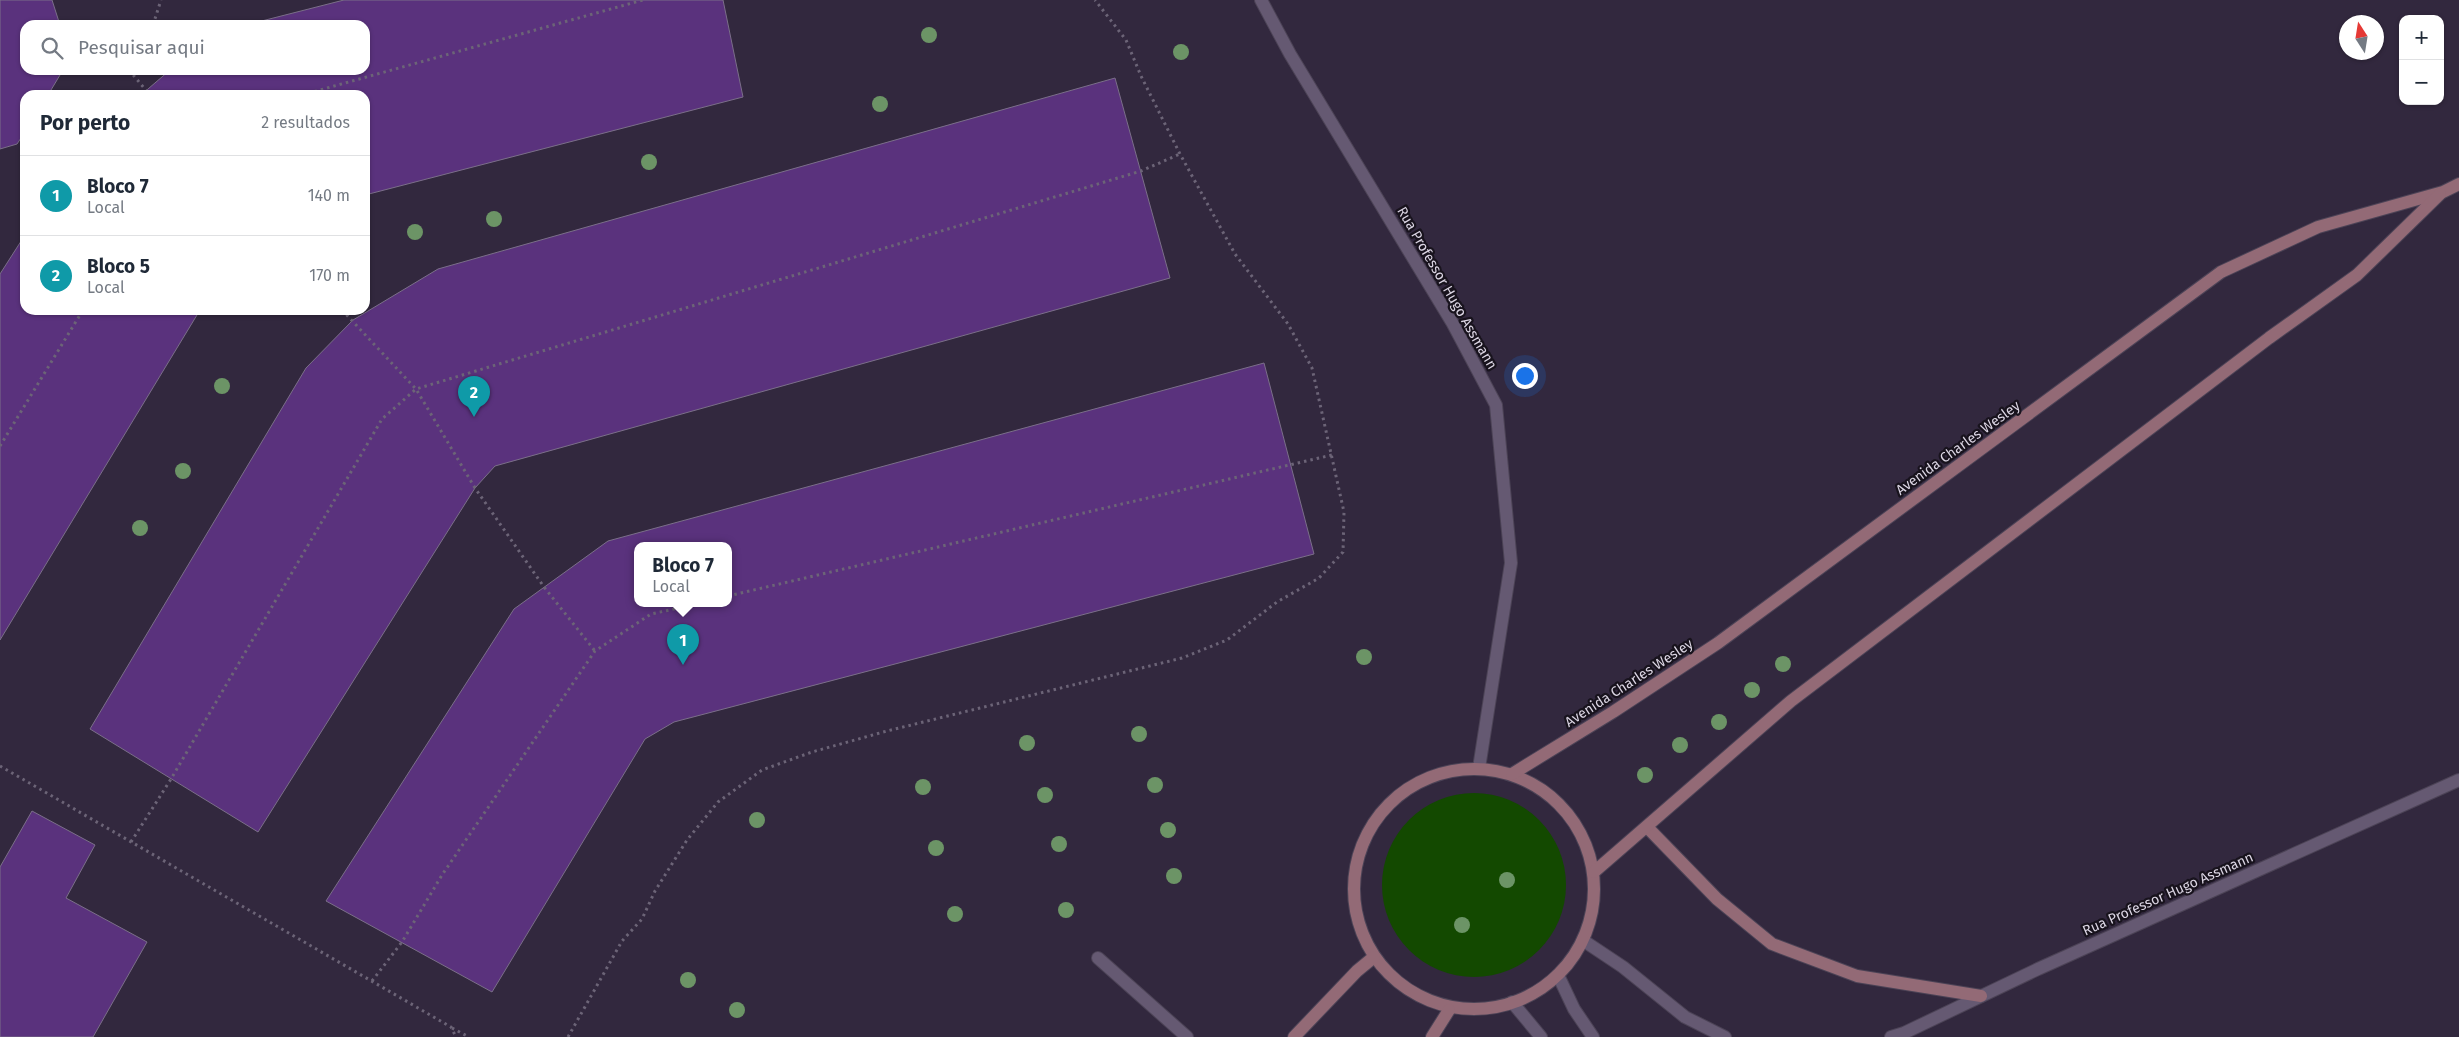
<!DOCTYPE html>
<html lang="pt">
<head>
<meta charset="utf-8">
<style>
  body { margin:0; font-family:"Fira Sans",sans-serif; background:#f2f2f3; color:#1f2937 }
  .controls { position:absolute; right:15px; top:15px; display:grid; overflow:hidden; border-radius:10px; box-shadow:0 1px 4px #0004 }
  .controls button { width:45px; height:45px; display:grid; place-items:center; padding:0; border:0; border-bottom:1px solid #e0e1e3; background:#fff; color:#1f2937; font:25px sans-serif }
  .compass { position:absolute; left:2339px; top:15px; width:45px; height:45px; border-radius:50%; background:#fff; box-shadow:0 1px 4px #0004; rotate:348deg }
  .you { position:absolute; left:1524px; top:375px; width:18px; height:18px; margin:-12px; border:4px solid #fff; border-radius:50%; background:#1a73e8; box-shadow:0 0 0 8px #1a73e833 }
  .badge { display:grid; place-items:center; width:32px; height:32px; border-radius:50%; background:#ea580c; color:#fff; font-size:16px; font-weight:700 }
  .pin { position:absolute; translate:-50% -41px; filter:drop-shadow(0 1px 2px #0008) }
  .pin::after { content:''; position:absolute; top:26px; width:18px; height:15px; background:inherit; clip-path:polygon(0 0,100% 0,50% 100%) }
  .popup { position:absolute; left:634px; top:542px; width:98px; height:65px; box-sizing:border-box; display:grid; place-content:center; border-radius:10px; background:#fff; filter:drop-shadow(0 1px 4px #0005); font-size:16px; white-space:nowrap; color:#747a83 }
  .popup b { font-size:19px; color:#1f2937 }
  .popup::after { content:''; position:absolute; left:50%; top:100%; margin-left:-10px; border:10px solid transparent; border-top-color:#fff }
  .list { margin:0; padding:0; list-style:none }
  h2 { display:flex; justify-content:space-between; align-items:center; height:65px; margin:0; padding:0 20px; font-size:21px }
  h2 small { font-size:16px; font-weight:400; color:#747a83 }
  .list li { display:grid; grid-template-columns:32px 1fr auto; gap:15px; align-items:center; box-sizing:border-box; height:80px; padding:0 20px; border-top:1px solid #e0e1e3 }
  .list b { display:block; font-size:19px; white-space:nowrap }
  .list p { margin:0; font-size:16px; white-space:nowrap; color:#747a83 }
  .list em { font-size:16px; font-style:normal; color:#747a83 }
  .icon { flex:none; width:28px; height:28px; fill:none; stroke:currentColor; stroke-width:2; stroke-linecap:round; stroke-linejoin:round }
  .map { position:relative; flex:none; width:2459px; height:1037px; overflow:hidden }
  .search { position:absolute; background:#fff; box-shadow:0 1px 4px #0004; left:20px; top:20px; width:350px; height:55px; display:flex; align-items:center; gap:12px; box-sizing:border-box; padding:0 18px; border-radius:15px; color:#747a83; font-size:19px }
  .panel { position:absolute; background:#fff; box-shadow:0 1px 4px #0004; left:20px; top:90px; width:350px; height:225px; border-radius:15px }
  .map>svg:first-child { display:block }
  .green { fill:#134900 }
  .building { fill:#5a327d; stroke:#7b6f89; fill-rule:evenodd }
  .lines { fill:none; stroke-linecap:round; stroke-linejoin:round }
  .lane-casing { stroke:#4c4356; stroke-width:14 }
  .street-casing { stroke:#4c4356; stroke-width:14 }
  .secondary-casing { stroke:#4c4356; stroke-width:14 }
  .path { stroke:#6c6477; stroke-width:3; stroke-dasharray:2.5 4; stroke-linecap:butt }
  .lane { stroke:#655972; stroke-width:12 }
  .street { stroke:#655972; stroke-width:12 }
  .secondary { stroke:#936a76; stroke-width:12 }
  .tree { fill:#6c9466 }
  .labels { text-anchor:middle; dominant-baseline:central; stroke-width:4.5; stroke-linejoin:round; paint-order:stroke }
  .street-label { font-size:14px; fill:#dcd6e4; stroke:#18131d }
</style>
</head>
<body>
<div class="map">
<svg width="2459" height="1037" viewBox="0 0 2459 1037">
  <rect width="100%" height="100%" fill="#32283e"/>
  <circle class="green" cx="1474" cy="885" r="92"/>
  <g class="building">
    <polygon points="0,0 52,0 60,25 25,25 25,70 63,70 48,95 25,95 25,132 17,144 0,149"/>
    <polygon points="344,0 723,0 743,97 365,195 365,95 141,95 170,70 365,70 365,25 246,25"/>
    <polygon points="1115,78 1170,278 495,466 475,488 258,832 90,729 306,368 353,320 438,269"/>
    <polygon points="25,235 25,310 200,310 0,640 0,274"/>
    <path d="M 1264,363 L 1314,554 L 674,722 L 645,739 L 492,992 L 326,901 L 514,609 L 608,541 ZM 638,546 L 728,546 L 728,604 L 638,604 Z"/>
    <polygon points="32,811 95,845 66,898 147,942 93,1037 0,1037 0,867"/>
  </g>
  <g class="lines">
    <g class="lane-casing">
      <g id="lane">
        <polyline points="1098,958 1187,1037"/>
        <polyline points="1558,975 1574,1009 1593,1037"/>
        <polyline points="1512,1002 1541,1037"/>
      </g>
    </g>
    <g class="street-casing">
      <g id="street">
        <polyline points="1261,0 1290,54 1453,324 1496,405 1511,563 1479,768"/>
        <polyline points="1584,941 1623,967 1685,1017 1725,1037"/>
        <polyline points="1891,1037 1904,1033 2038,969 2459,780"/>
      </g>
    </g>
    <g class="secondary-casing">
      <g id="secondary">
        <circle cx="1474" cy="889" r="120"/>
        <polyline points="1512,774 1613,712 1718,643 2221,272 2318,227 2443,192 2459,184"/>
        <polyline points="1647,827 1717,899 1772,944 1857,976 1981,996"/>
        <polyline points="1594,872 1791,701 2269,338 2357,275 2440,194"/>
        <polyline points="1294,1037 1357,971 1374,957"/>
        <polyline points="1432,1037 1449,1010"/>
      </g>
    </g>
    <g class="path">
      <polyline points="153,25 161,0"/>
      <polyline points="129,70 150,95"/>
      <polyline points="302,95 643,0"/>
      <polyline points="342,310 416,389 475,488 544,587 595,651"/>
      <polyline points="0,446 83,310"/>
      <polyline points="728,596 1332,455"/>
      <polyline points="0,766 451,1027 456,1037"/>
      <polyline points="131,842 171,779 382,419 416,389 1141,171 1180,154"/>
      <polyline points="372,981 402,942 442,875 595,651 651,614 697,604"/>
      <polyline points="452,1028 469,1037"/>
      <polyline points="568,1037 622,941 642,919 655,891 687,840 718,802 762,770 812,752 887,731 1182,658 1227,640 1277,602 1319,578 1343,552 1344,512 1312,368 1288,324 1235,254 1180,154 1141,76 1126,40 1095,0"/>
    </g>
    <use href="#lane" class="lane"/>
    <use href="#street" class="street"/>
    <use href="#secondary" class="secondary"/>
  </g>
  <g class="tree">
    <circle cx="929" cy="35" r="8"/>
    <circle cx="1181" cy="52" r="8"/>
    <circle cx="880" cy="104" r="8"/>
    <circle cx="649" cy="162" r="8"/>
    <circle cx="494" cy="219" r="8"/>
    <circle cx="415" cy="232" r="8"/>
    <circle cx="222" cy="386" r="8"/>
    <circle cx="183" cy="471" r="8"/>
    <circle cx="140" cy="528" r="8"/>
    <circle cx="1364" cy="657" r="8"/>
    <circle cx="1783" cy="664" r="8"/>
    <circle cx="1752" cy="690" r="8"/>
    <circle cx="1719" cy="722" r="8"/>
    <circle cx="1139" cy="734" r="8"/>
    <circle cx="1027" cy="743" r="8"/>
    <circle cx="1680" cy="745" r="8"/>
    <circle cx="1645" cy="775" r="8"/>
    <circle cx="1155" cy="785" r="8"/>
    <circle cx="923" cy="787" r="8"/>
    <circle cx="1045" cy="795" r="8"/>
    <circle cx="757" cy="820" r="8"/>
    <circle cx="1168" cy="830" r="8"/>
    <circle cx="1059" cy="844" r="8"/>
    <circle cx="936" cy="848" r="8"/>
    <circle cx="1174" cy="876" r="8"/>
    <circle cx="1507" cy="880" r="8"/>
    <circle cx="1066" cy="910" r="8"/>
    <circle cx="955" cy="914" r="8"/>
    <circle cx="1462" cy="925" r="8"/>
    <circle cx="688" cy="980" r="8"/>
    <circle cx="737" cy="1010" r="8"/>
  </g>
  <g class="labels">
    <g class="street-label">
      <text transform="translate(1447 288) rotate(60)">Rua Professor Hugo Assmann</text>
      <text transform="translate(1958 448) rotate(-36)">Avenida Charles Wesley</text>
      <text transform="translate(1629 683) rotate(-33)">Avenida Charles Wesley</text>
      <text transform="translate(2168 894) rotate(-24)">Rua Professor Hugo Assmann</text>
    </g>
  </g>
</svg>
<div class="controls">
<button>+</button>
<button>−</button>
</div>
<svg class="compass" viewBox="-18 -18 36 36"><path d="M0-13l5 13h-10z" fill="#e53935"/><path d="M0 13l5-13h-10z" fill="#747a83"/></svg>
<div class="you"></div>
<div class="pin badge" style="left:683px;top:665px;background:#0f9aa8">1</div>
<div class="popup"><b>Bloco 7</b>Local</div>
<div class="pin badge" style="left:474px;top:417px;background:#0f9aa8">2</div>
<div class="search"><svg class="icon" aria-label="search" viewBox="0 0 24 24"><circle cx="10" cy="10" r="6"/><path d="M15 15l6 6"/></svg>Pesquisar aqui</div>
<section class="panel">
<h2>Por perto<small>2 resultados</small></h2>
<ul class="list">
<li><span class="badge" style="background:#0f9aa8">1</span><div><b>Bloco 7</b><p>Local</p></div><em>140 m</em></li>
<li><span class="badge" style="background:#0f9aa8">2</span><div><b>Bloco 5</b><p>Local</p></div><em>170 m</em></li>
</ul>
</section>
</div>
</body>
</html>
